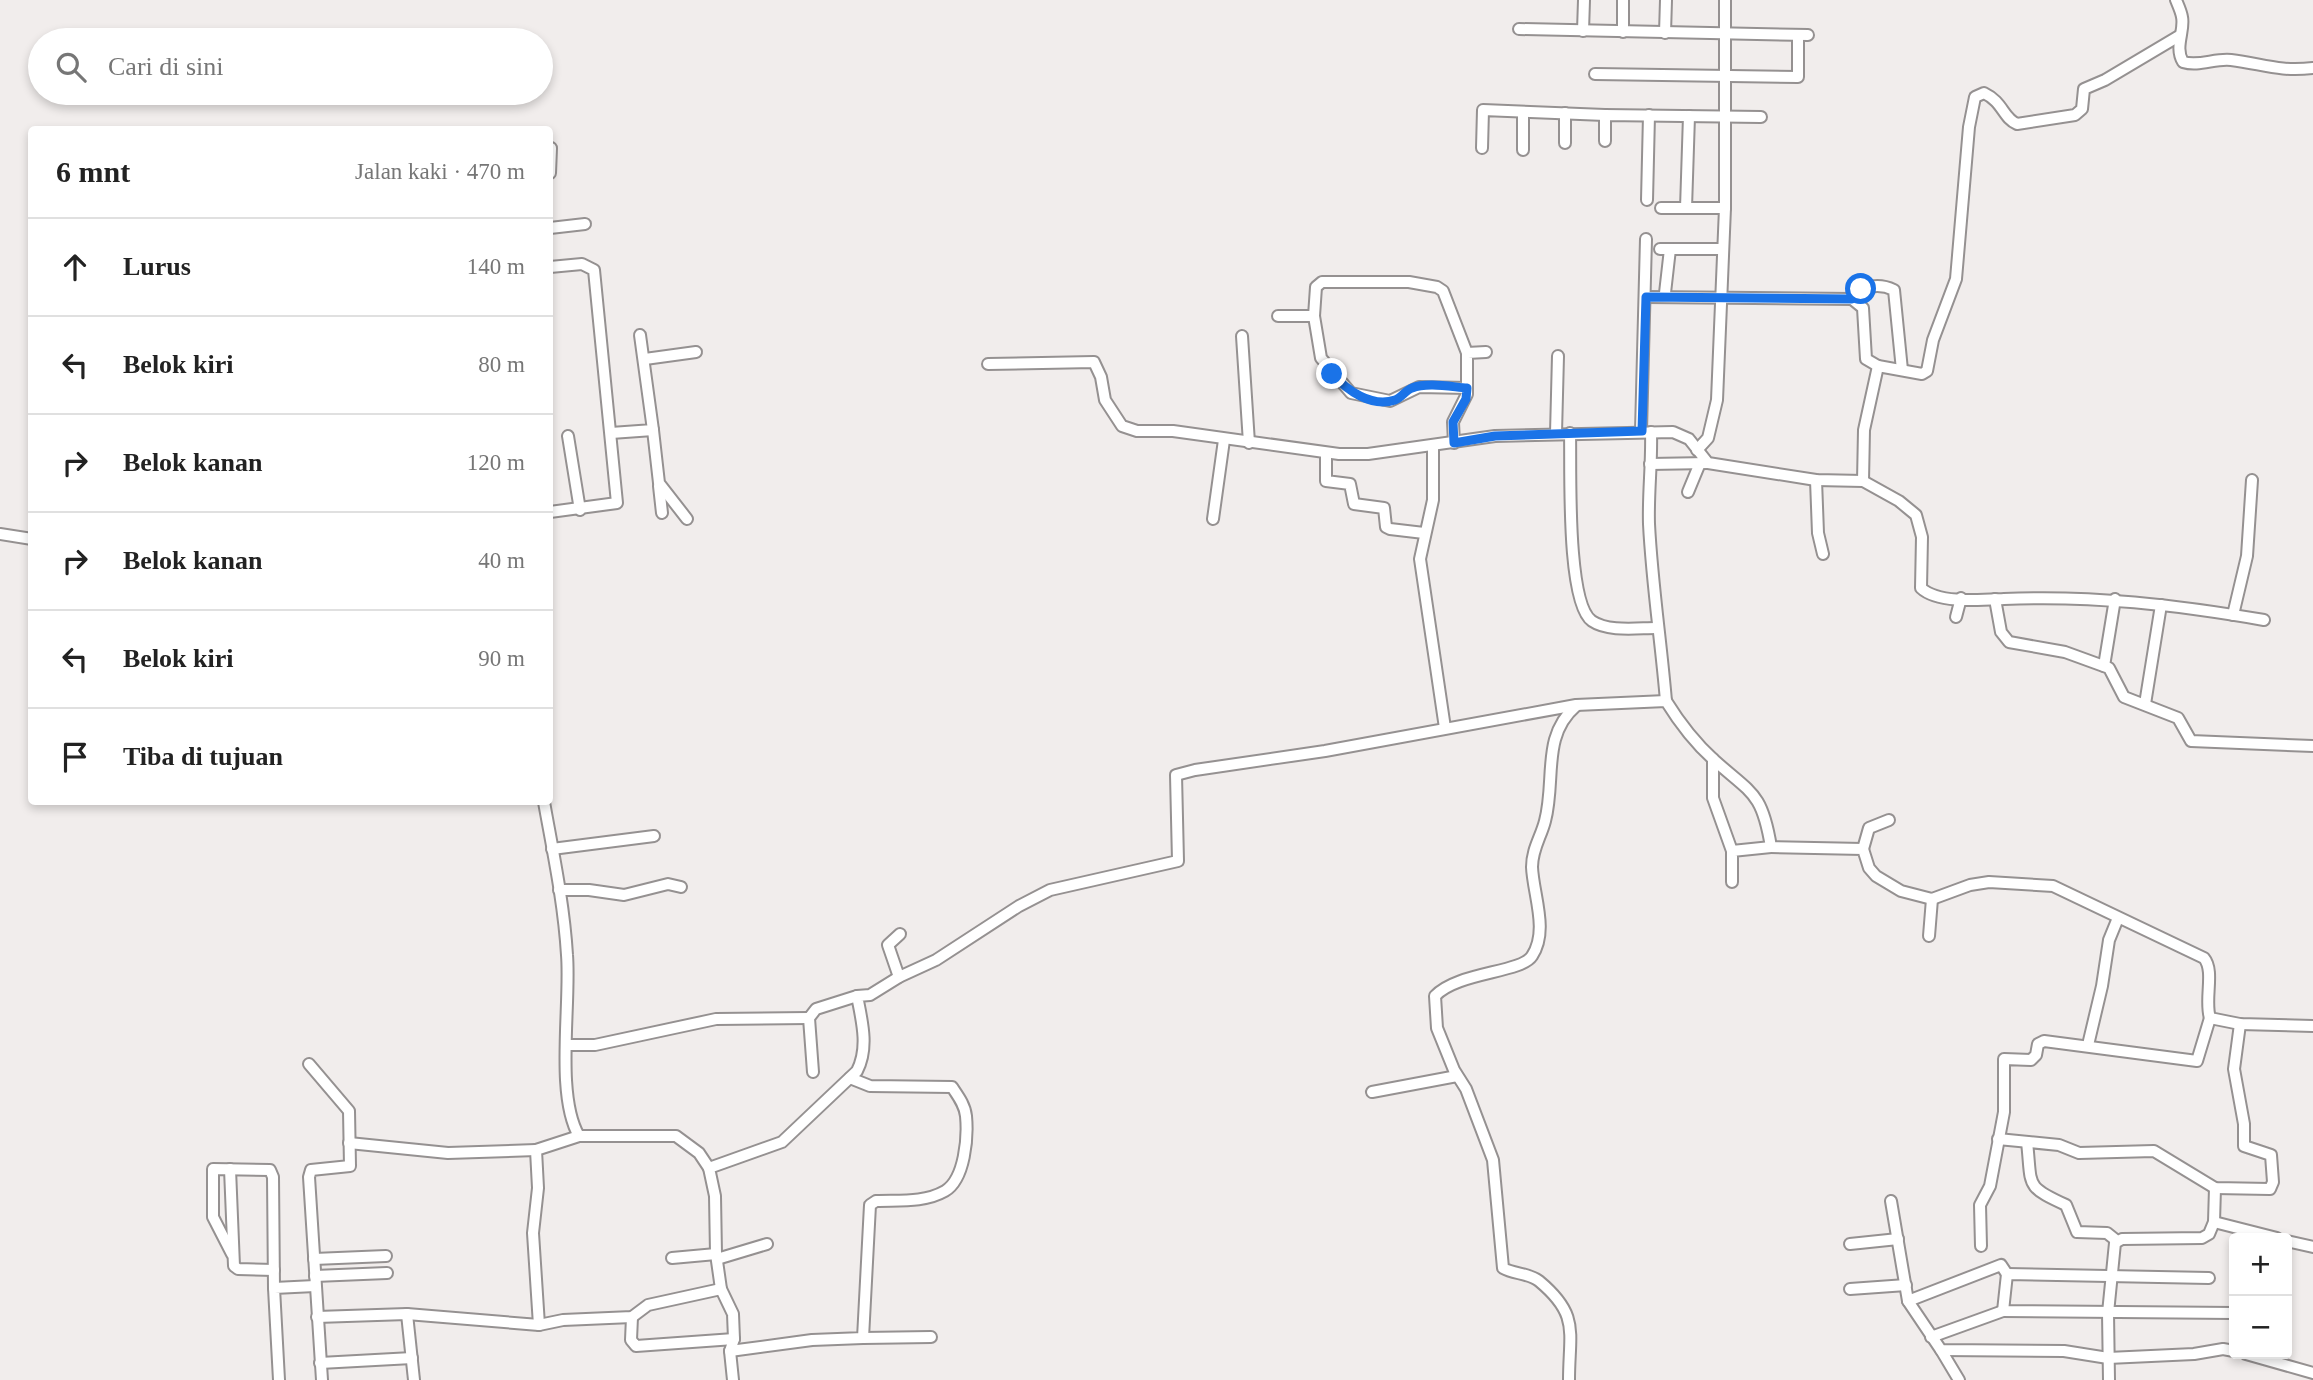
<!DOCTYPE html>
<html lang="id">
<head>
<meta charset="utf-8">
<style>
  body { margin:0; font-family:"Times New Roman",serif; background:#f2f2f2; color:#222 }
  .controls { position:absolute; right:21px; bottom:21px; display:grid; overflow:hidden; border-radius:7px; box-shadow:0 4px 10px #0003 }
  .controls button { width:63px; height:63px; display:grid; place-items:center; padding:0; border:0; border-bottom:2px solid #e0e0e0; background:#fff; color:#222; font:35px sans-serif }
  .stop { position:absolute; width:21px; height:21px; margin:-16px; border:5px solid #1a73e8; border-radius:50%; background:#fff }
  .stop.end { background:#1a73e8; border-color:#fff; box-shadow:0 2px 7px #0008 }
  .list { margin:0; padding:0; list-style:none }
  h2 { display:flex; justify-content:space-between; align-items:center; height:91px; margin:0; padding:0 28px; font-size:30px }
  h2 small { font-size:23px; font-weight:400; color:#767676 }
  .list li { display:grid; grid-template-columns:46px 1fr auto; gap:21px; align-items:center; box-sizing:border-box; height:98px; padding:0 28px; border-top:2px solid #e0e0e0 }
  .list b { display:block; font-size:26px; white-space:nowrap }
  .list em { font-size:23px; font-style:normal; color:#767676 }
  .icon { flex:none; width:38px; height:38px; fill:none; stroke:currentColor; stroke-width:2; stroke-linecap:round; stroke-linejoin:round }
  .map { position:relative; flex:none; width:2313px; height:1380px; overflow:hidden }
  .search { position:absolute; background:#fff; box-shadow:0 4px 10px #0003; left:28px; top:28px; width:525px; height:77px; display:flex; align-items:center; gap:18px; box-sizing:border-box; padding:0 24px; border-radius:38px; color:#767676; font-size:26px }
  .panel { position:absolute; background:#fff; box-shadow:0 4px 10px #0003; left:28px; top:126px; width:525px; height:679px; border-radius:7px }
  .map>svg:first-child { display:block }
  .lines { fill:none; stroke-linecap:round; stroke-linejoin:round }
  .minor-casing { stroke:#959191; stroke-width:14 }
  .minor { stroke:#fff; stroke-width:10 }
  .route { stroke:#1a73e8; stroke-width:9 }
</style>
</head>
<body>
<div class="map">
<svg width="2313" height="1380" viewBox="0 0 2313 1380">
  <rect width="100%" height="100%" fill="#f1edec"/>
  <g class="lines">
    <g class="minor-casing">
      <g id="minor">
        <path d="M 2176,0 C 2178,5 2181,11 2182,17 C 2185,31 2174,47 2183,62 C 2199,67 2215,58 2231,60 C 2263,64 2279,72 2313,68"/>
        <polyline points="1519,29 1808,35"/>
        <polyline points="1583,31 1584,0"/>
        <polyline points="1623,32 1623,0"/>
        <polyline points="1665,33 1666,0"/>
        <polyline points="1595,74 1798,77 1798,35"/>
        <polyline points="1605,141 1605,115 1761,117"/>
        <polyline points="1565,143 1565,113"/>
        <polyline points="1482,148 1483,110 1605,115"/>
        <polyline points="1523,150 1523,112"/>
        <polyline points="550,173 551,148"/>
        <polyline points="1647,200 1649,115"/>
        <polyline points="1661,208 1725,208"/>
        <polyline points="1686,208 1689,116"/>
        <polyline points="550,228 585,224"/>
        <polyline points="1660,249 1723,249"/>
        <polyline points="550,267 582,264 594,270 617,503 550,512"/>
        <polyline points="1665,293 1670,249"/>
        <polyline points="1646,297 1852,299 1863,308 1866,359 1878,366"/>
        <path d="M 1852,299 C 1862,285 1879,283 1894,290 L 1902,370"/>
        <polyline points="1278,316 1314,316 1316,287 1322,282 1409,282 1437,287 1443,291 1467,353"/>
        <polyline points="1314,316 1321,358 1351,393 1390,401 1419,387 1467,388"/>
        <polyline points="1242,336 1249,443"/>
        <polyline points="645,359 696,352"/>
        <path d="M 988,364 L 1094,362 L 1101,377 L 1105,400 L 1122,426 L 1137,431 L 1173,431 L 1339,454 L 1368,454 L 1495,436 L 1673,432 L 1689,439 L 1708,463 L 1816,480 L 1863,481 L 1899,501 L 1916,515 L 1922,537 L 1921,588 C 1938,604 1982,600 2004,599 C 2092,595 2177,605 2264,620"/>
        <polyline points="653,430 659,483 687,519"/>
        <polyline points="1641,431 1646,239"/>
        <path d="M 1651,432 C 1652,463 1648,493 1649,524 C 1652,584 1661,641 1666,701"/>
        <polyline points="611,433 653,430 640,335"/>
        <polyline points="1556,433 1558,356"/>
        <path d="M 1570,433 C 1571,467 1566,603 1592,621 C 1608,632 1637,628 1656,628"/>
        <polyline points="568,436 580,510"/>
        <polyline points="1454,443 1453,422 1467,394 1467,353 1486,352"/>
        <polyline points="1433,446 1433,500 1420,559 1445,728"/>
        <polyline points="1697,450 1708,438 1717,400 1725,208 1725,0"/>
        <polyline points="1326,453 1326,481 1350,484 1354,504 1384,508 1386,527 1390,529 1424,533"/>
        <polyline points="1650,464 1708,463"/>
        <polyline points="1816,480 1818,533 1823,554"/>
        <path d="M 1863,481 L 1864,430 L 1878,366 L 1922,374 L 1927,371 L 1933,340 L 1956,279 L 1969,127 L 1975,97 L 1984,93 C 2003,102 2003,118 2017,124 L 2075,115 L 2082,109 L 2084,89 L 2105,80 L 2179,36"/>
        <polyline points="659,486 662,513"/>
        <polyline points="1688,492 1700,463"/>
        <polyline points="1213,519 1224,440"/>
        <polyline points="0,534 32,539"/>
        <polyline points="1995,599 2001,632 2009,642 2065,652 2109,668 2124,697 2178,718 2191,741 2313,746"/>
        <polyline points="2233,615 2247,556 2252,480"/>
        <polyline points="1956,617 1961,598"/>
        <polyline points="2104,666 2115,599"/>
        <polyline points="2145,704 2161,605"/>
        <polyline points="1713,759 1713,798 1732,851"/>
        <path d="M 544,802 C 553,852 564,904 567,955 C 571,1004 555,1095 579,1136"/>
        <polyline points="552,849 654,836"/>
        <polyline points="1863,849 1869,828 1889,820"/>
        <polyline points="1732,882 1732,851 1771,847"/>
        <polyline points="559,890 589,890 624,895 668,884 681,887"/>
        <polyline points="1929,936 1932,899"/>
        <polyline points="899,977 888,945 900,934"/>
        <polyline points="567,1045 595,1045 716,1019 809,1018"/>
        <polyline points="2088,1045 2102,986 2109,940 2118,918"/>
        <polyline points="309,1064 349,1111 350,1166 311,1170 309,1177 322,1380"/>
        <polyline points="813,1072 809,1018 816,1009 857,996"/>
        <polyline points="1372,1092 1457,1076"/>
        <polyline points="1998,1139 2059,1145 2079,1153 2154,1151 2215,1188 2270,1189 2273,1182 2271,1155 2244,1146 2244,1124 2234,1069 2240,1024"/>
        <path d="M 2027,1142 C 2032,1186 2024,1186 2066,1205 L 2077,1232 L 2107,1233 L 2117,1241"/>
        <polyline points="349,1143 448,1153 536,1150"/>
        <polyline points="230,1169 234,1266 238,1269 274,1270"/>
        <polyline points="1891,1201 1908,1301 1941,1350 2064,1351 2108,1358 2194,1354 2223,1349 2234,1351"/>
        <polyline points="2214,1222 2277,1238"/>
        <polyline points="2287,1241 2313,1247"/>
        <polyline points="1850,1244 1898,1239"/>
        <polyline points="1981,1246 1980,1205 1990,1186 2004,1112 2004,1059 2031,1060 2036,1055 2038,1044 2044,1041 2197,1061 2210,1018"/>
        <polyline points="232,1254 213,1217 213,1169 270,1170 273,1177 274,1288"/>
        <polyline points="672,1258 716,1254"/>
        <polyline points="314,1259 386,1256"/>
        <polyline points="717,1259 767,1244"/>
        <polyline points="315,1276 387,1273"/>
        <polyline points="2209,1278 2007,1274 2003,1311 2234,1313"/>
        <polyline points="1850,1289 1906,1285"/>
        <polyline points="1908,1301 2001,1265 2007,1274"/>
        <polyline points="407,1314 414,1380"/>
        <polyline points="317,1317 407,1314 539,1325 563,1320 632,1317 648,1305 721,1289"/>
        <polyline points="632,1317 631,1340 636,1346 734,1339"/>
        <polyline points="539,1325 533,1233 538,1188 536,1150 579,1136 676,1136 699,1153 709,1168"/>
        <polyline points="1931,1337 2003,1311"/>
        <polyline points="863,1338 931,1337"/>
        <polyline points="1941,1350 1959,1380"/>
        <path d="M 730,1351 L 812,1340 L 863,1338 L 870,1205 L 876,1201 C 899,1200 924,1203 945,1191 C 965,1179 968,1137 966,1116 C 965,1105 958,1096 952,1087 L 870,1086 L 850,1078"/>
        <polyline points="2246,1354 2313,1373"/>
        <polyline points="320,1363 412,1358"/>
        <polyline points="279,1380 274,1288 315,1286"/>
        <path d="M 733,1380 L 730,1351 L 734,1339 L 733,1314 L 721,1289 L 716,1254 L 715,1196 L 709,1168 L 782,1142 L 857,1071 C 869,1048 862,1021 857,996 L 870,995 L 899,977 L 936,960 L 1019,906 L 1050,890 L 1178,861 L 1176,775 L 1195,770 L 1325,751 L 1576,705 L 1666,701 C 1679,722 1695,743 1714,760 C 1752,794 1762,792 1771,847 L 1863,849 L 1869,868 L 1876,876 L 1901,891 L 1932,899 L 1970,885 L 1989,882 L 2053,886 L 2204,958 C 2215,971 2204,1000 2210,1018 L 2240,1024 L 2313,1026"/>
        <path d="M 1569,1380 C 1569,1332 1580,1315 1539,1281 C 1529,1273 1513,1274 1503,1268 L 1493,1160 L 1466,1089 L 1454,1070 L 1437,1028 L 1435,996 C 1457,972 1521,973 1532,956 C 1549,931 1533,894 1532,867 C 1532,849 1541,837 1545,821 C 1556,780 1541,736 1576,706"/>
        <polyline points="2109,1380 2108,1313 2115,1243 2122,1239 2202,1238 2209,1234 2214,1222 2215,1188"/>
      </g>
    </g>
    <use href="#minor" class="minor"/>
  </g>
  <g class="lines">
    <path class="route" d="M 1332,374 C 1347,390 1371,408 1395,400 C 1401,398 1406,390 1412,388 C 1427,382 1452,387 1467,388 L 1466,399 L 1453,422 L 1454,443 L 1495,436 L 1642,431 L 1646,297 L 1852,299 L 1861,289"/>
  </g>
</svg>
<div class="controls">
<button>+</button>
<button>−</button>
</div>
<div class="stop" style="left:1861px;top:289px"></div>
<div class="stop end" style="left:1332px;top:374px"></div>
<div class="search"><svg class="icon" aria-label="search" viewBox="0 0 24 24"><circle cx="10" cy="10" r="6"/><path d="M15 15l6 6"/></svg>Cari di sini</div>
<section class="panel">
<h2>6 mnt<small>Jalan kaki · 470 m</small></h2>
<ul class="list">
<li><svg class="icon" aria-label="ahead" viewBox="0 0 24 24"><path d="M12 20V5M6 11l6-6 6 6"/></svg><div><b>Lurus</b></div><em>140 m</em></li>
<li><svg class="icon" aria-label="left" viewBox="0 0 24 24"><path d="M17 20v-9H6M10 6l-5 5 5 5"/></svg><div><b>Belok kiri</b></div><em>80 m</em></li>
<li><svg class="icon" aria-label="right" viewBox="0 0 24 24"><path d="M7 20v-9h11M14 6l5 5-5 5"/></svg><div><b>Belok kanan</b></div><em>120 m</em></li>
<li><svg class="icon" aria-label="right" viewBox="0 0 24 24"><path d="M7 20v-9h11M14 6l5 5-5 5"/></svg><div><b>Belok kanan</b></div><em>40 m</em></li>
<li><svg class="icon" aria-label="left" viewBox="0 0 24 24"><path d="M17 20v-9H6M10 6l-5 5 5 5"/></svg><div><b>Belok kiri</b></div><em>90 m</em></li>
<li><svg class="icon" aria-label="arrive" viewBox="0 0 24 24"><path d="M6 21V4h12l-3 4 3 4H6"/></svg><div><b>Tiba di tujuan</b></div></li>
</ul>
</section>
</div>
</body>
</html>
